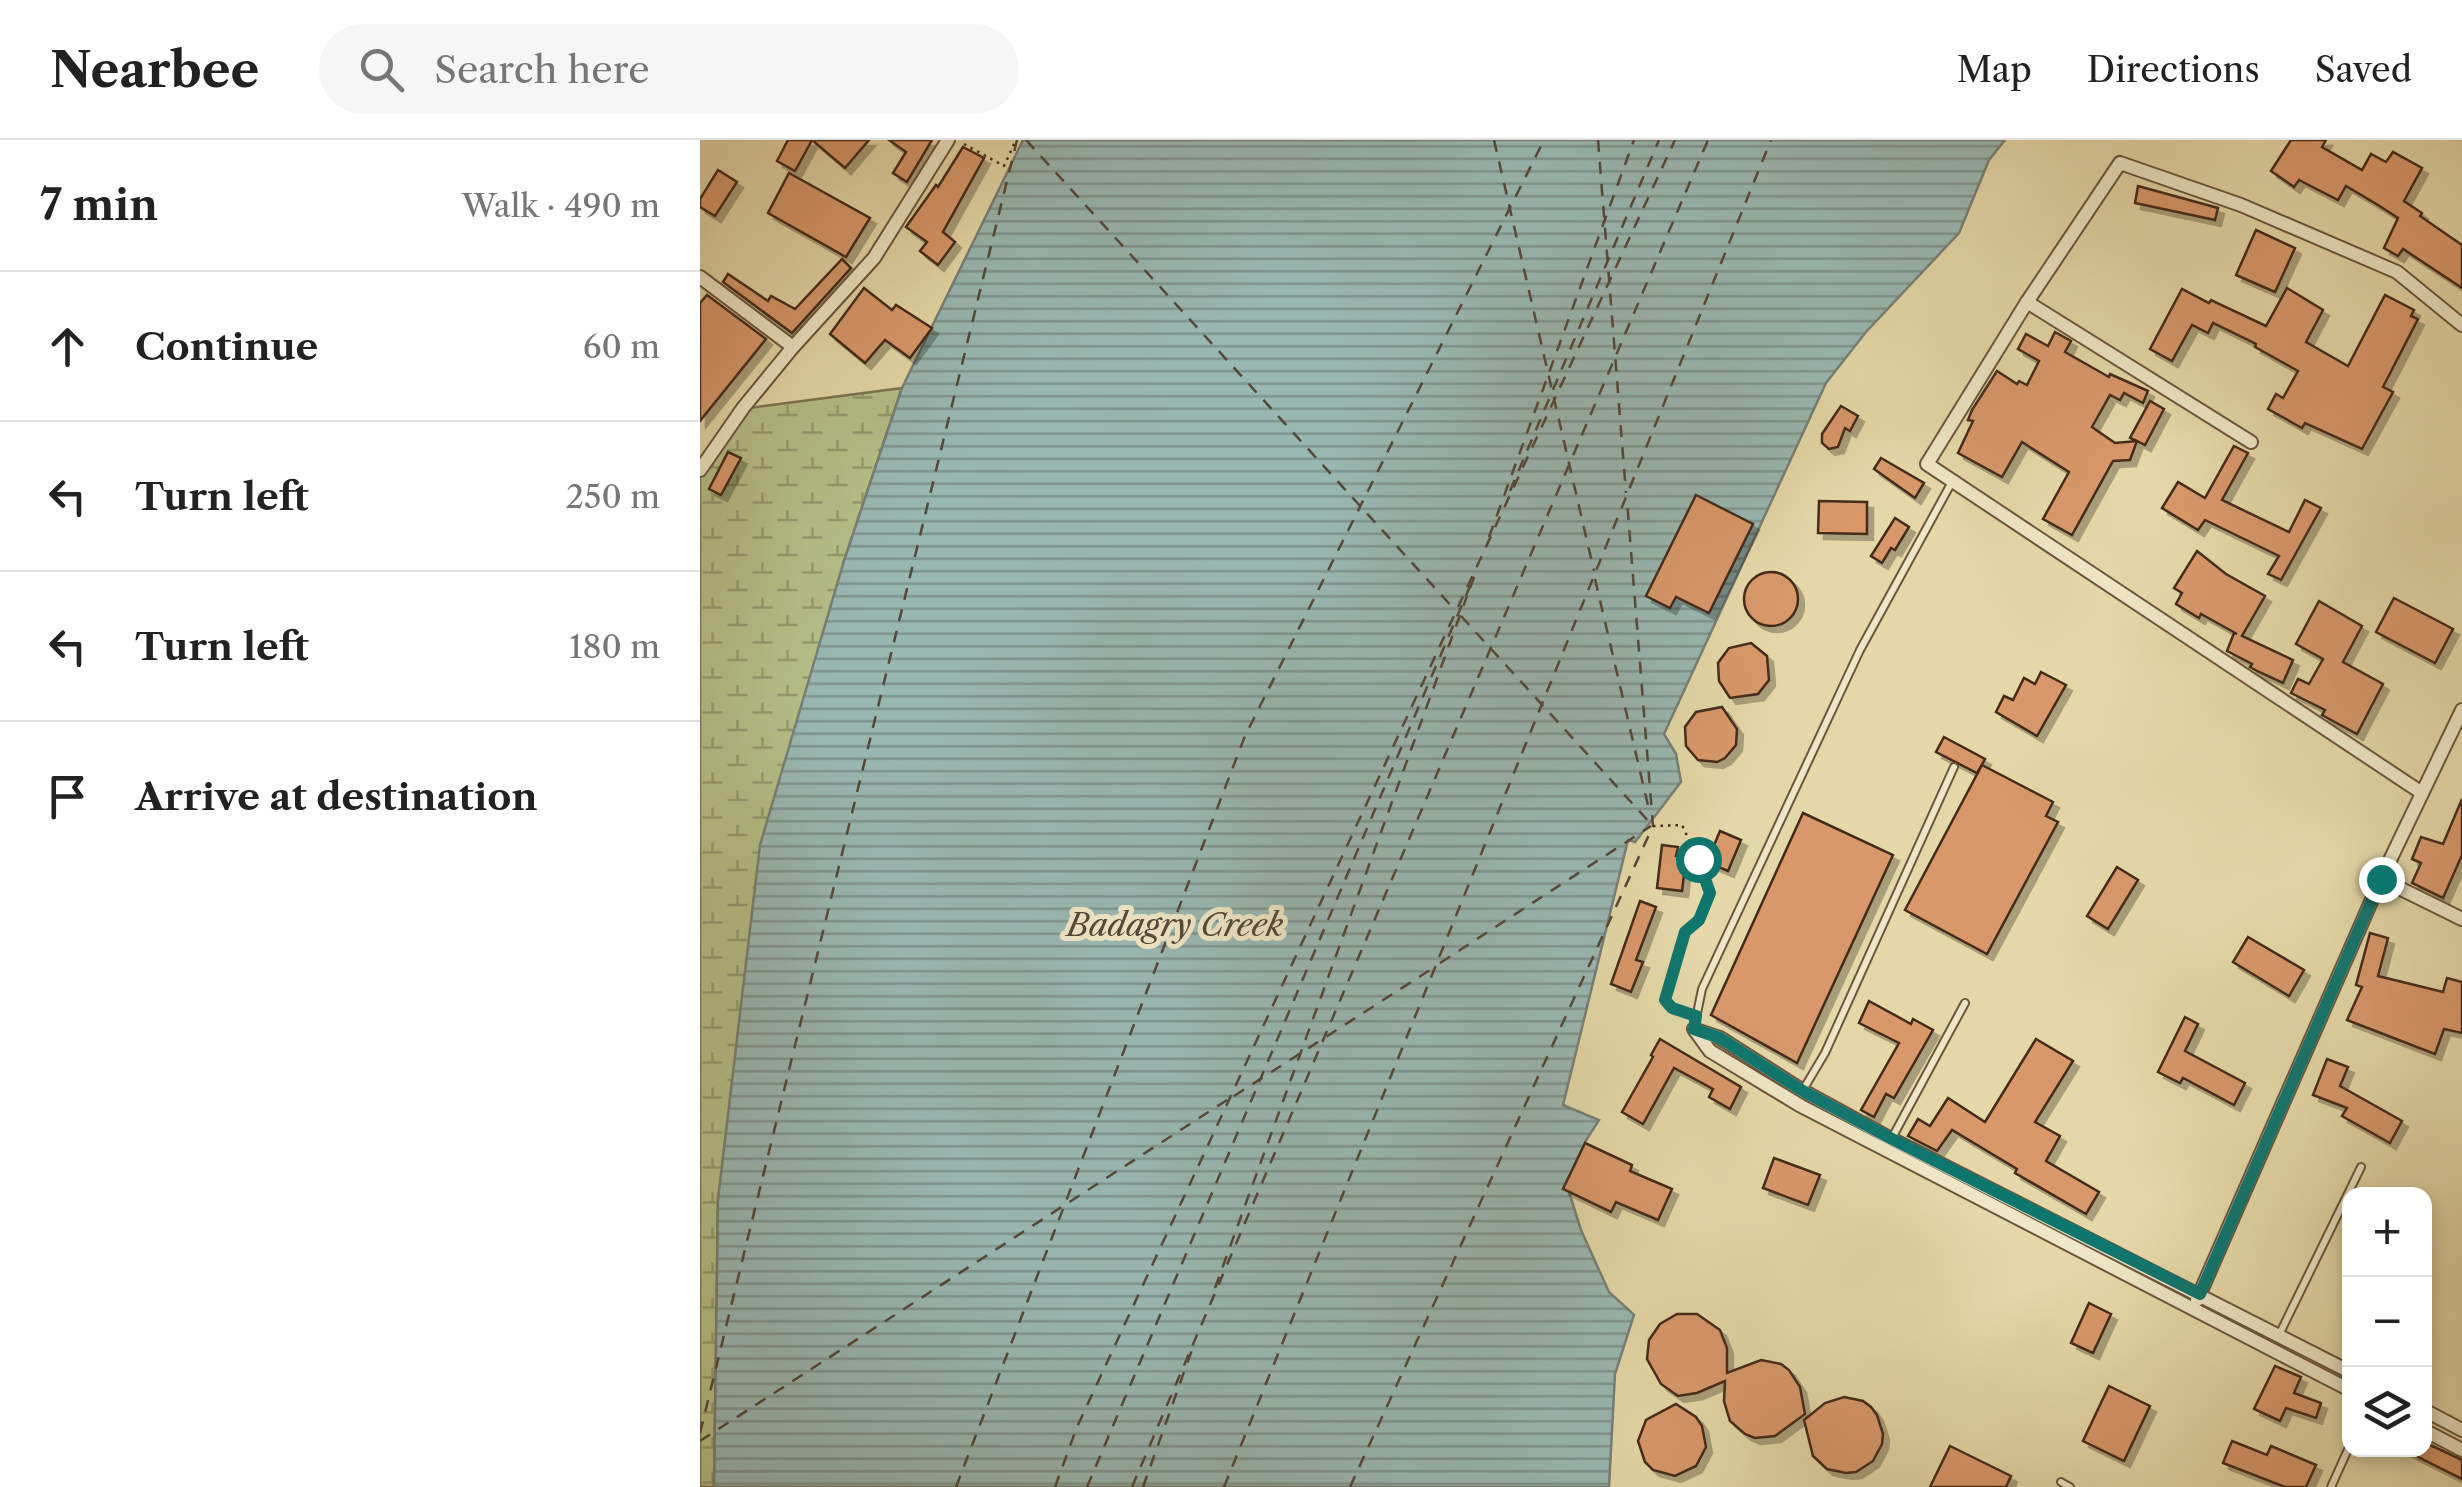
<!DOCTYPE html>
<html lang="en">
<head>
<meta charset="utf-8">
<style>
  body { margin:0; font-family:"Libre Caslon Text",serif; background:#f6f6f6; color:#222 }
  .controls { position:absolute; right:30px; bottom:30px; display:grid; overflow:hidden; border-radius:20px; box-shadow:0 5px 15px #0003 }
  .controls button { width:90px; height:90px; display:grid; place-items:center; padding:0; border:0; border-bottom:2px solid #e0e0e0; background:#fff; color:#222; font:50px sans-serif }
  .stop { position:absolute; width:30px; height:30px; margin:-22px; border:8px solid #0f766e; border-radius:50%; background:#fff }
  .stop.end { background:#0f766e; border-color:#fff; box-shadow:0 2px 10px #0008 }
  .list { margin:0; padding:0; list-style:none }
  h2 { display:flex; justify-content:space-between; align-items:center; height:130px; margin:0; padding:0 40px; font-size:42px }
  h2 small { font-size:32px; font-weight:400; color:#767676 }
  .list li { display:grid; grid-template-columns:65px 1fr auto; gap:30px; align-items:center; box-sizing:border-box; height:150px; padding:0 40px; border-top:2px solid #e0e0e0 }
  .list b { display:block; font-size:38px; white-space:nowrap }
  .list em { font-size:32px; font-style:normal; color:#767676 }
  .icon { flex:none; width:55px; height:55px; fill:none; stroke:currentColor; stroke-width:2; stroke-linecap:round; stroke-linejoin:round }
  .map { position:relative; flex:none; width:1762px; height:1347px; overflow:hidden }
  header { display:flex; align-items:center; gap:60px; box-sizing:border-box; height:140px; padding:0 50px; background:#fff; border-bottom:2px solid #e0e0e0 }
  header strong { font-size:48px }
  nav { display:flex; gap:55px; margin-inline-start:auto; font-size:35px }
  .search { width:700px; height:90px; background:#f6f6f6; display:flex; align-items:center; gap:25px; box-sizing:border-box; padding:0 35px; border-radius:55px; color:#767676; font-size:38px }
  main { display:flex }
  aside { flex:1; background:#fff }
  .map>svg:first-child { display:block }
  .wetland { fill:url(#wetland-marsh); stroke:#7c7552; stroke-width:2.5 }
  .water { fill:url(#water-rules); stroke:#778076; stroke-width:2.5 }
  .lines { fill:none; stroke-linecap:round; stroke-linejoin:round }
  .ferry { stroke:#554739; stroke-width:2.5; stroke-dasharray:12 10; stroke-linecap:butt }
  .building { fill:#d8986b; stroke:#442b1b; stroke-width:2.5; filter:url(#shadow) }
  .service-casing { stroke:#6c563e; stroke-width:10 }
  .minor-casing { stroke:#6c563e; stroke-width:16 }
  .path { stroke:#442b1b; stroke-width:2.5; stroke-dasharray:2.5 5; stroke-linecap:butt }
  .service { stroke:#eee6c6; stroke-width:6 }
  .minor { stroke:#eee6c6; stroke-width:12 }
  .route { stroke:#0f766e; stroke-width:12 }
  .labels { text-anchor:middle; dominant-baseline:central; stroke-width:10; stroke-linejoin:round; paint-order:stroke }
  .water-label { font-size:32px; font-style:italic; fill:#554739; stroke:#eee6c6 }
</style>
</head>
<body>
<header>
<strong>Nearbee</strong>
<div class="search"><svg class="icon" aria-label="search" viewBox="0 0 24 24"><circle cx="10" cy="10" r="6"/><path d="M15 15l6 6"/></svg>Search here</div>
<nav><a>Map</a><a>Directions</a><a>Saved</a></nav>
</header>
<main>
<aside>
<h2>7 min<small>Walk · 490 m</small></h2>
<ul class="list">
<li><svg class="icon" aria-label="ahead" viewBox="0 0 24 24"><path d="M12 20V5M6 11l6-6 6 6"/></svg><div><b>Continue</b></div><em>60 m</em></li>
<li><svg class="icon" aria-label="left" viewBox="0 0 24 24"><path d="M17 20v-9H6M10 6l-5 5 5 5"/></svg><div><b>Turn left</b></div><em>250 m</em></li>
<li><svg class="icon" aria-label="left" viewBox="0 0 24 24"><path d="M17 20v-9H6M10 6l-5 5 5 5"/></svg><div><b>Turn left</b></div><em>180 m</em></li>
<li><svg class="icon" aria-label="arrive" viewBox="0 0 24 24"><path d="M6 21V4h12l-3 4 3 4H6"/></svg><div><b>Arrive at destination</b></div></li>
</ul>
</aside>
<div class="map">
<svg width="1762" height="1347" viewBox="0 0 1762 1347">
  <defs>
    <pattern id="wetland-marsh" width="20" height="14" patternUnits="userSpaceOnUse" patternTransform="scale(2.5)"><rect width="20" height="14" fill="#b5bf88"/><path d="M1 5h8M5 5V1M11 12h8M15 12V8" fill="none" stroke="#959b6e"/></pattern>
    <pattern id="water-rules" width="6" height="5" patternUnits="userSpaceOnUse" patternTransform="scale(2.5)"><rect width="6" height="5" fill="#99b8b2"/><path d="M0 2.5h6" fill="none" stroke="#7e9690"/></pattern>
    <filter id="shadow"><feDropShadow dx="6" dy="6" stdDeviation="0" flood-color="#0004"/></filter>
  </defs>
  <rect width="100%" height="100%" fill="#e5d8a8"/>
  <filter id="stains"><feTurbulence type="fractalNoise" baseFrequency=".002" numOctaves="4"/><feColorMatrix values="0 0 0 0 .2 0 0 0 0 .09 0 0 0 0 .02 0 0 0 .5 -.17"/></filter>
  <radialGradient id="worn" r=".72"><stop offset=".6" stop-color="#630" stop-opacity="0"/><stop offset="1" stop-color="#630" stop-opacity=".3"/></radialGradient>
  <polygon class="wetland" points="202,248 144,421 18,1059 14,1347 0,1347 0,321 41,269"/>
  <polygon class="water" points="323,0 1305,0 1289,20 1259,93 1166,192 1126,243 964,594 976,614 981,642 935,702 928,700 863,965 899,980 885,1002 869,1052 881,1090 909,1152 934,1175 915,1234 909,1347 14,1347 18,1059 60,705 144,421 202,248"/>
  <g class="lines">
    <g class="ferry">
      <polyline points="326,0 756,471"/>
      <polyline points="794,0 894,431"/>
      <polyline points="898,0 926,353"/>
      <polyline points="810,351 959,0"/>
      <polyline points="789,397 934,0"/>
      <polyline points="895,439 950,674"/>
      <polyline points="770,448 776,432"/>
      <polyline points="761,476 952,685"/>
      <polyline points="740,823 951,686"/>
      <polyline points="534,956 733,828"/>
      <polyline points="515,1148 767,456"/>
      <polyline points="0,1293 317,0"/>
      <polyline points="0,1301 527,960"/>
      <polyline points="256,1347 545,596 844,0"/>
      <polyline points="355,1347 377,1287 975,0"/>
      <polyline points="387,1347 770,446"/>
      <polyline points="432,1347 1008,0"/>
      <polyline points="443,1347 493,1207"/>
      <polyline points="524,1347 1071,0"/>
      <polyline points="650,1347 953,686 927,361"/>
    </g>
  </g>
  <g class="building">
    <polygon points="88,0 112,0 95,31 77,21"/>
    <polygon points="112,0 169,0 145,28"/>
    <polygon points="189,0 232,0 207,42 193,33 206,12"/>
    <polygon points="1591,0 1626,0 1622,7 1662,30 1671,14 1686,22 1693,12 1722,28 1704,61 1722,73 1720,76 1762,105 1762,148 1703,109 1698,116 1684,108 1698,78 1678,65 1646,46 1638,60 1599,40 1594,47 1571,31"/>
    <polygon points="263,7 284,18 243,92 255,102 238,125 220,111 227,102 206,87 236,45 238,47"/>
    <polygon points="18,30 37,42 15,76 0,67 0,59"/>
    <polygon points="89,33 170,78 146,117 68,73"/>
    <polygon points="1438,46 1518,68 1515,80 1435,63"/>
    <polygon points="1556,90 1595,108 1575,152 1536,135"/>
    <polygon points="142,119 151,128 92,193 23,142 28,134 68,161 71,156 95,169"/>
    <polygon points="164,148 192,170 196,165 232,188 210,218 185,200 165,223 130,194"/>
    <polygon points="1587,148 1623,170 1606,202 1648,226 1685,155 1714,170 1711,176 1718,179 1683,247 1693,252 1662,309 1605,283 1602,288 1568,269 1576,254 1583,258 1598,231 1555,207 1556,204 1513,183 1508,193 1492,185 1472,221 1450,209 1482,149 1509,163 1511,160 1566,186"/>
    <polygon points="7,155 66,199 0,281 0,163"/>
    <polygon points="1355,192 1371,201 1365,212 1409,237 1410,234 1448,251 1443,263 1424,253 1420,260 1410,255 1392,287 1415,303 1437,301 1430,298 1450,261 1464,269 1445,305 1437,301 1430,320 1413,321 1372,395 1343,379 1369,332 1322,302 1302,337 1258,313 1273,281 1268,280 1272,270 1297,231 1317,244 1319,241 1327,245 1339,221 1318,209 1326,194 1348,206"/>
    <polygon points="1141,266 1158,276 1150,291 1145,288 1138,307 1129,309 1122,303 1122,294"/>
    <polygon points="1534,306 1548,313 1522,360 1589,392 1605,360 1621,368 1581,440 1568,434 1579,416 1505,380 1498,390 1462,368 1478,342 1505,358"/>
    <polygon points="28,312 41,318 21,355 9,349"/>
    <polygon points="1181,318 1224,343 1215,358 1174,329"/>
    <polygon points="996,355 1053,384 1009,473 976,457 970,468 946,456"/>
    <polygon points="1119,361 1167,362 1167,394 1118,393"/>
    <polygon points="1195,378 1209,387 1195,410 1191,408 1182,423 1171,416"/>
    <polygon points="1497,411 1526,434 1565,456 1542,496 1593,520 1583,543 1557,531 1550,527 1552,524 1527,511 1534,493 1537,494 1501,474 1499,478 1476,464 1482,453 1474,448"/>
    <circle cx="1071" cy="459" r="27"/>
    <polygon points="1694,458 1753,489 1735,523 1676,492"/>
    <polygon points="1619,461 1662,486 1643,522 1683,544 1657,594 1622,575 1625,570 1591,553 1598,539 1609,544 1623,519 1596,504"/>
    <polygon points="1051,503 1067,516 1069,540 1058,554 1030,558 1019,541 1018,523 1029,508"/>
    <polygon points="1341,532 1366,545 1337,596 1296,572 1304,556 1313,560 1324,538 1335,544"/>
    <polygon points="1022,567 1037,589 1036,605 1025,618 1017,622 998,620 986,606 985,587 996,572"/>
    <polygon points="1244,597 1285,619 1277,633 1236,612"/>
    <polygon points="1282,625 1353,662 1346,676 1358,682 1287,814 1205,770"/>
    <polygon points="1762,659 1762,715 1743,758 1712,743 1721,723 1712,719 1721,697 1743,704"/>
    <polygon points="1103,673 1193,715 1097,923 1011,875"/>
    <polygon points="1020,691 1041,700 1028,731 1007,722"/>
    <polygon points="962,705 978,707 976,716 986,718 982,751 957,748"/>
    <polygon points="1417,727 1438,740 1408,789 1387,776"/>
    <polygon points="940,761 956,767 936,820 943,822 931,852 911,844"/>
    <polygon points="1670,793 1688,798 1678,836 1743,852 1747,838 1762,842 1762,893 1744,889 1735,914 1647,880 1662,847 1656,845"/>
    <polygon points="1548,797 1604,830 1589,856 1533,822"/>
    <polygon points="1169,861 1211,884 1213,879 1233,890 1194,958 1186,954 1174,977 1161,970 1199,903 1159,883"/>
    <polygon points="1485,877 1498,884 1485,911 1545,943 1534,965 1483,938 1480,943 1458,932"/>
    <polygon points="960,899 1041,947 1030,969 1009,957 1013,949 974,928 943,984 922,972 953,917 951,915"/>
    <polygon points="1336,899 1373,921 1335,982 1360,996 1346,1021 1399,1052 1386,1074 1315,1033 1317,1029 1252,990 1237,1011 1208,996 1218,979 1230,986 1248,958 1285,982"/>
    <polygon points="1627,919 1648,927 1640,946 1702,981 1690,1003 1642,976 1647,968 1613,955"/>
    <polygon points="885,1003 932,1025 930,1031 972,1049 958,1080 916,1062 911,1072 863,1049"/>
    <polygon points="1074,1018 1120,1035 1108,1065 1063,1048"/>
    <polygon points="1389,1163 1411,1174 1393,1213 1371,1203"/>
    <polygon points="977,1174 997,1174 1020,1190 1027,1208 1027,1233 1061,1220 1081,1224 1089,1230 1100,1247 1105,1274 1075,1296 1055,1298 1045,1294 1030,1281 1024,1261 1025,1241 997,1253 978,1256 961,1244 947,1219 949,1200 960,1184"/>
    <polygon points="1575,1226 1601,1237 1594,1253 1621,1263 1616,1278 1586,1268 1580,1281 1554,1269"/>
    <polygon points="1409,1246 1450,1266 1424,1321 1383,1301"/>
    <polygon points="1144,1257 1163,1261 1171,1267 1177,1275 1183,1294 1182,1304 1173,1321 1156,1332 1146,1333 1127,1329 1113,1316 1104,1280 1125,1263"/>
    <polygon points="976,1264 996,1277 1002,1286 1006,1307 996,1326 975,1336 953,1330 945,1322 938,1301 946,1280"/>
    <polygon points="1532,1301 1567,1315 1571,1306 1616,1325 1606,1347 1585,1347 1523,1323"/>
    <polygon points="1724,1302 1762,1320 1762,1339 1704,1310 1724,1310"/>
    <polygon points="1250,1306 1311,1336 1306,1347 1230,1347"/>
  </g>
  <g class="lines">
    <g class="service-casing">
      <g id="service">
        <polyline points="994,888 1002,849 1160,510 1253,340"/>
        <polyline points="1103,950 1125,913 1254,627"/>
        <polyline points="1192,998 1265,863"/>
        <polyline points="1579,1195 1661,1027"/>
        <polyline points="1361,1342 1370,1347"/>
        <polyline points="1631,1347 1650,1305"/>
      </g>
    </g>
    <g class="minor-casing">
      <g id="minor">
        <polyline points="0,137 93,207"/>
        <polyline points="1327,162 1551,302"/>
        <polyline points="0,330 43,268 93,207 174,118 248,0"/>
        <polyline points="1722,653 1227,324 1327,162 1420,23 1541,65 1697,132 1762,185"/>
        <polyline points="1681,739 1762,779"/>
        <polyline points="994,889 1010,911 1101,966 1650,1250"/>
        <polyline points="996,890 1020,898 1103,951 1191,999 1650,1232"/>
        <polyline points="1497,1160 1681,739 1762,570"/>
        <polyline points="1724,1270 1762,1290"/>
        <polyline points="1724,1290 1762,1310"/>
      </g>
    </g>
    <g class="path">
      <polyline points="264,4 304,26 316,0"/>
      <polyline points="953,686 982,685 1007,738 1010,753 999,780 985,793 965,859 972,868 986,872"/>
    </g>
    <use href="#service" class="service"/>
    <use href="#minor" class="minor"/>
  </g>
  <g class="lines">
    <polyline class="route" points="998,719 1010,753 999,780 985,792 965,860 972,868 996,876 994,889 1020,898 1103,951 1192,999 1500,1154 1681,739"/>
  </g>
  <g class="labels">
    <g class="water-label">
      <text x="475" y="784">Badagry Creek</text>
    </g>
  </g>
  <rect width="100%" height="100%" filter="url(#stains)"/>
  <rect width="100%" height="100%" fill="url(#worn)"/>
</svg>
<div class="controls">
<button>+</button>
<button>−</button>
<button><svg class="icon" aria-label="layers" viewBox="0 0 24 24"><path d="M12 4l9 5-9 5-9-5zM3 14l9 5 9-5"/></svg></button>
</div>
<div class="stop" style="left:998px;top:719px"></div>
<div class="stop end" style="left:1681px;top:739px"></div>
</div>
</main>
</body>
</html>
